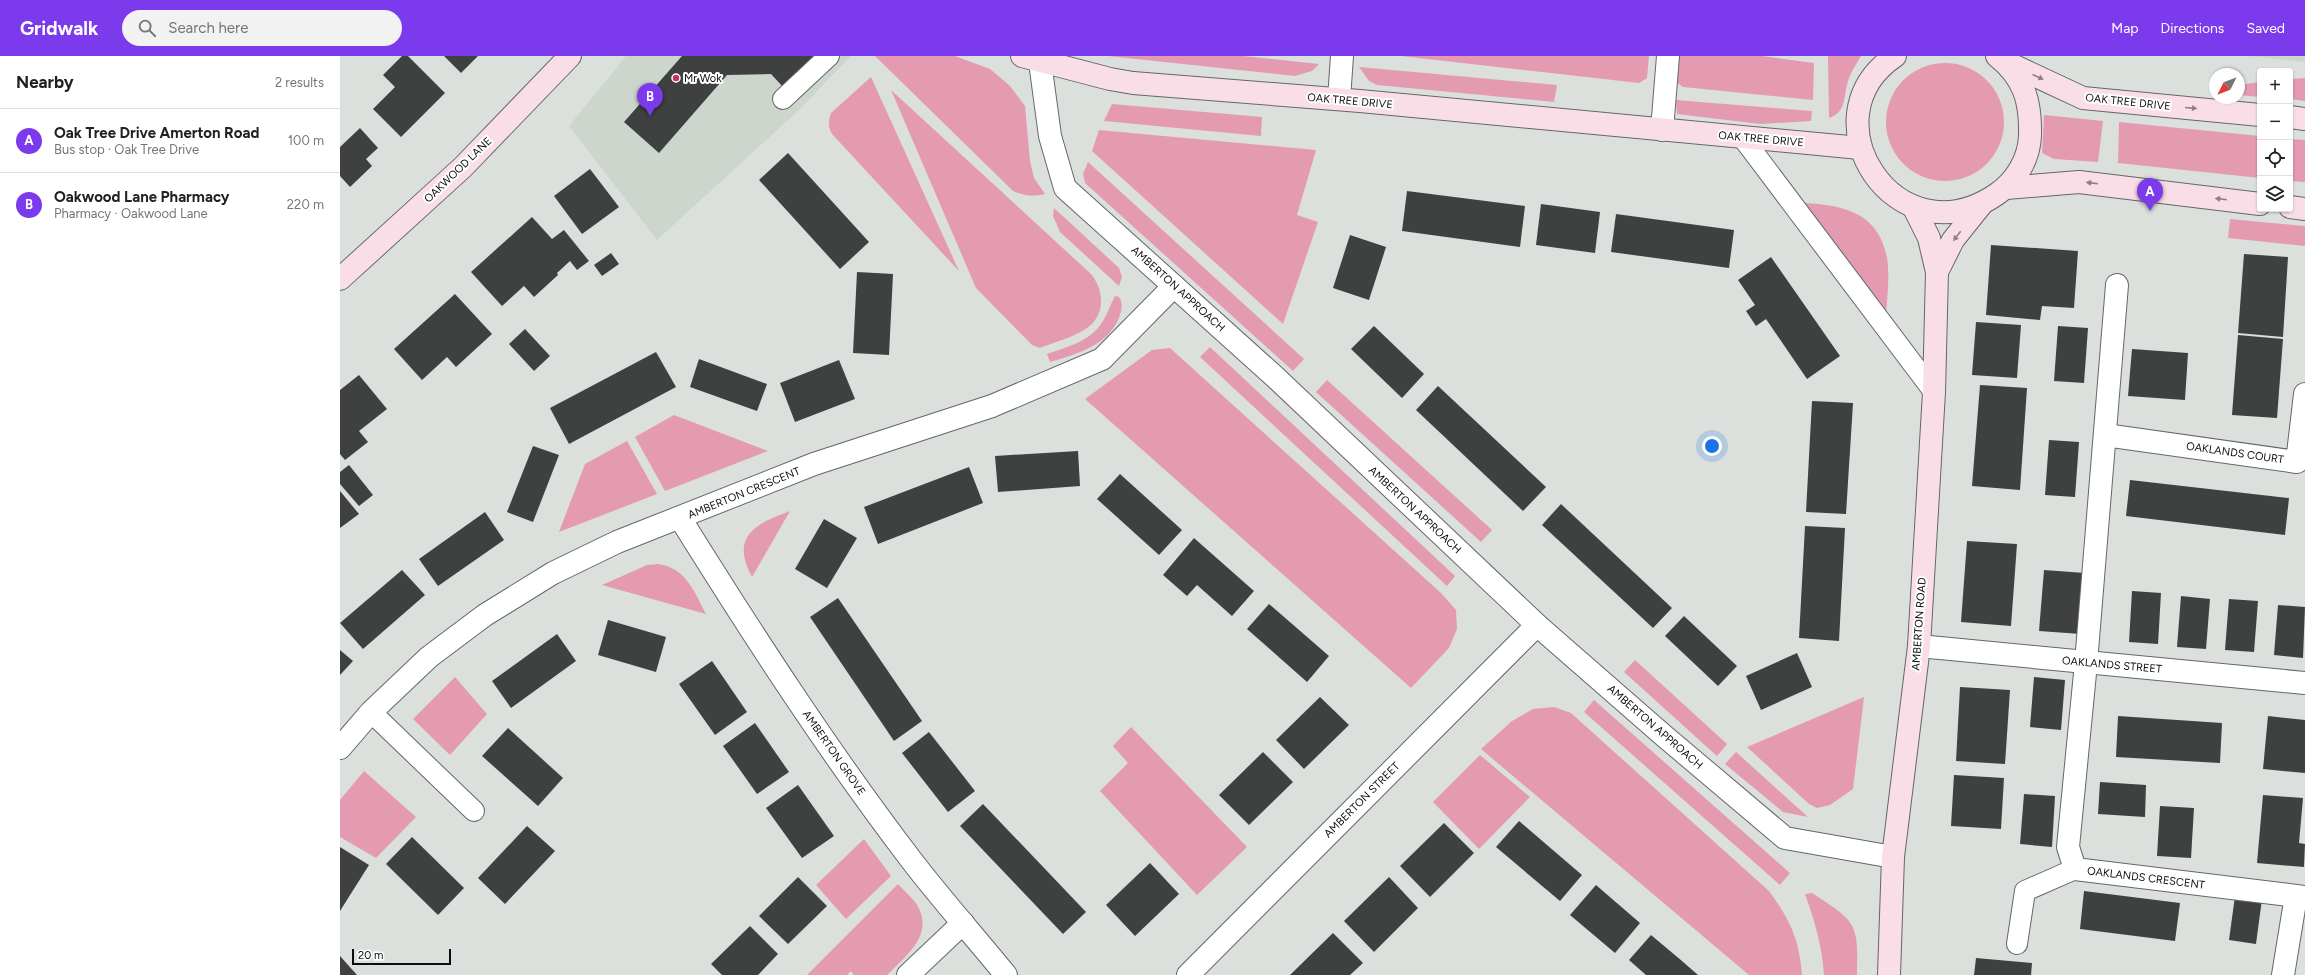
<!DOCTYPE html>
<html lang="en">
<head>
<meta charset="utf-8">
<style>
  body { margin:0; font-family:Figtree,sans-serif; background:#f2f2f2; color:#202124 }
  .controls { position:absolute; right:12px; top:12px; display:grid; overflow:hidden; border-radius:4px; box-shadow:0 1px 3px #0004 }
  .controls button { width:36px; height:36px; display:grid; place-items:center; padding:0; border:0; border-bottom:1px solid #e0e0e0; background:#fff; color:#202124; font:20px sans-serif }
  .compass { position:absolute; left:1869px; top:12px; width:36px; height:36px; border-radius:50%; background:#fff; box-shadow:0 1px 3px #0004; rotate:228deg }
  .scale { position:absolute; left:12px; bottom:10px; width:99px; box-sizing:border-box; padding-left:4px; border:2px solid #0c0d0c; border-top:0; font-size:11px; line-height:14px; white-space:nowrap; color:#0c0d0c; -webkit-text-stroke:3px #fff; paint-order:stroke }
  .you { position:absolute; left:1372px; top:390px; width:14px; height:14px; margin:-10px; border:3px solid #fff; border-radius:50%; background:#1a73e8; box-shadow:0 0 0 6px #1a73e833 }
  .badge { display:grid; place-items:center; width:26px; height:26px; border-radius:50%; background:#7c3aed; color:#fff; font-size:13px; font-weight:700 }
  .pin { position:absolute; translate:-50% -33px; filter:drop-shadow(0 1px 2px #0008) }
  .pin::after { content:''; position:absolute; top:21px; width:14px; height:12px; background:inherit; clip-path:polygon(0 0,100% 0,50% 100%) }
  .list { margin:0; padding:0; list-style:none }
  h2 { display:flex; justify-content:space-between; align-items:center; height:52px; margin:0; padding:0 16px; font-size:17px }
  h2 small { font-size:13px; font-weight:400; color:#757577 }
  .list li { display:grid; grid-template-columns:26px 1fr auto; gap:12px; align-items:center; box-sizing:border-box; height:64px; padding:0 16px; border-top:1px solid #e0e0e0 }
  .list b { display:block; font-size:15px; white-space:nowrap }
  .list p { margin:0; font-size:13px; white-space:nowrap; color:#757577 }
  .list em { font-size:13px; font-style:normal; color:#757577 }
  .icon { flex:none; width:22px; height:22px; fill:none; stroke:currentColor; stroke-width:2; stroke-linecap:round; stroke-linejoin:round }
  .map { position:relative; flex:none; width:1965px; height:919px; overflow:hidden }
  header { display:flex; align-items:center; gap:24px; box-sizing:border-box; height:56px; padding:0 20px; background:#7c3aed; color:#fff }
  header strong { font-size:19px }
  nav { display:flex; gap:22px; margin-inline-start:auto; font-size:14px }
  .search { width:280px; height:36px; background:#f2f2f2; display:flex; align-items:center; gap:10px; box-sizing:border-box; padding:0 14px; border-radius:22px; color:#757577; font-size:15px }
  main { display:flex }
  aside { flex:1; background:#fff }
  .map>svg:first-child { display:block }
  .built { fill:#cdd6cd }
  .green { fill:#e49ab1 }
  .building { fill:#3e413f }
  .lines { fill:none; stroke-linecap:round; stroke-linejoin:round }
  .lane-casing { stroke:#646765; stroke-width:22 }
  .street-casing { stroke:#646765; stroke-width:24 }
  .secondary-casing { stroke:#646765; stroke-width:24 }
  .lane { stroke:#fff; stroke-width:20 }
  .street { stroke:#fff; stroke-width:22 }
  .secondary { stroke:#fadee7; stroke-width:22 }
  .oneway { fill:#8f8084 }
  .poi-dot { fill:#bd336e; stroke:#fff; stroke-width:1.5 }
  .labels { text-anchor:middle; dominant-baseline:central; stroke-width:4; stroke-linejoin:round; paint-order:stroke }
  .poi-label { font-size:11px; fill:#0c0d0c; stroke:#fff; text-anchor:start }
  .street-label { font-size:11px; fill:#0c0d0c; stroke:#fff }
</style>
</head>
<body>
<header>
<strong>Gridwalk</strong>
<div class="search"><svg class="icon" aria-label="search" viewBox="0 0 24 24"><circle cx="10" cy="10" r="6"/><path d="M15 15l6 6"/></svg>Search here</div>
<nav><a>Map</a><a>Directions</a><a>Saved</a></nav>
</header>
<main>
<aside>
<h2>Nearby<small>2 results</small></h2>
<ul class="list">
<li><span class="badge">A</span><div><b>Oak Tree Drive Amerton Road</b><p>Bus stop · Oak Tree Drive</p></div><em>100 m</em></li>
<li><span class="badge">B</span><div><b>Oakwood Lane Pharmacy</b><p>Pharmacy · Oakwood Lane</p></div><em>220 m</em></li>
</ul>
</aside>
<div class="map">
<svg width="1965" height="919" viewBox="0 0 1965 919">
  <rect width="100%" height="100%" fill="#dce0dd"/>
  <g class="built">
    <polygon points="286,0 511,0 458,55 317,184 229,70"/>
    <polygon points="1908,0 1965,0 1965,6"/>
  </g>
  <g class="green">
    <path d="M 535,0 L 615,0 L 650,13 L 670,30 L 685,50 L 690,105 L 694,122 L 705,138 C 693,141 685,140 673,135 Z"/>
    <polygon points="768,0 903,0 979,8 972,15 955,20"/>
    <polygon points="1061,0 1309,0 1307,22 1299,27"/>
    <polygon points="1336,0 1422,0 1474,7 1473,44 1343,31 1335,25"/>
    <path d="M 1488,0 L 1521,0 C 1517,7 1510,17 1508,25 C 1503,41 1507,56 1489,62 Z"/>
    <circle cx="1605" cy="66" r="59"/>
    <polygon points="1019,11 1217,29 1214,46 1037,29 1029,25"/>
    <path d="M 531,21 L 619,215 L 492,78 C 488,71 488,65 491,57 Z"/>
    <polygon points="1965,22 1965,45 1950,43 1950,23"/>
    <polygon points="1920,26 1920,41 1899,39 1899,29"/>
    <path d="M 551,34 L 751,218 C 765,235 766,261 744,274 C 731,282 715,286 700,292 L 692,289 L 636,232 Z"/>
    <polygon points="1336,44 1472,55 1471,65 1420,68 1337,58"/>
    <polygon points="772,48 922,61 921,80 764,65"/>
    <polygon points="1704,59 1763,65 1758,106 1714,103 1702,97"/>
    <polygon points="1779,66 1920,80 1920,122 1778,107"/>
    <polygon points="759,74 976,94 957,159 978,166 943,268 752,95"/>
    <polygon points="1950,83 1965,84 1965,126 1950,125"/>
    <polygon points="748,106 964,303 953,315 745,127 743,118"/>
    <path d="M 1464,147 C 1504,149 1539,157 1547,202 C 1550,220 1547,242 1546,260 Z"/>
    <polygon points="714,152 779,212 782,221 779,230 720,176 713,160"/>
    <polygon points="1890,163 1965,170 1965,190 1888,182"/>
    <path d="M 775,240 L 779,241 C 783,247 782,252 780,259 C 770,289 737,298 710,306 L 707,298 C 726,291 749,286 761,268 C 767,260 770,249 775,240 Z"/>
    <polygon points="870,291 1115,520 1107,530 860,301"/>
    <polygon points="830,292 1101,537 1116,554 1117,573 1109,592 1071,632 745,343 812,294"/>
    <polygon points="987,324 1152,474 1141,486 976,336"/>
    <polygon points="334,359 428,395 325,435 295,381"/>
    <polygon points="287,385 317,438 219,476 245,408"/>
    <path d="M 450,455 L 412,521 C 390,480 415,468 450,455 Z"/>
    <path d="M 318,508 C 346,512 354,535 366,558 L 262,529 L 307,509 Z"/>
    <polygon points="1295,604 1387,688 1377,700 1284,616"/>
    <polygon points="115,621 147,658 110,699 73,663"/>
    <polygon points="1524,641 1513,733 1490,749 1477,752 1469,748 1407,691"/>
    <polygon points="1254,644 1450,817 1440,829 1244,656"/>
    <path d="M 1214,651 L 1231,657 L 1429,835 C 1450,864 1459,882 1462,919 L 1409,919 L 1141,693 L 1172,665 L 1193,653 Z"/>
    <polygon points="791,671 907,791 857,839 760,735 788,707 773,690"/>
    <polygon points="1396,696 1468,761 1443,756 1385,708"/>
    <polygon points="1140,699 1190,741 1139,793 1093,746"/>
    <polygon points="24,715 76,761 36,802 0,781 0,744"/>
    <polygon points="524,783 551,820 506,863 476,829"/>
    <path d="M 558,828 C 564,835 572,841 577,849 C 595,878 566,900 547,919 L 514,919 L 511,915 L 507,919 L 467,919 Z"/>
    <path d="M 1472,837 C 1515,865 1519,866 1517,919 L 1484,919 C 1482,890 1475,866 1465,838 Z"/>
  </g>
  <g class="building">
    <polygon points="62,0 68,0 105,37 61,81 33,53 55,31 43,19"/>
    <polygon points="104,0 138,0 121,17"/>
    <polygon points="342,0 475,0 443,31 431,18 387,19 319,97 284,66"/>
    <polygon points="20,72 38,92 26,103 32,110 10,131 0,120 0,91"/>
    <polygon points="448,97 529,186 500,213 419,124"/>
    <polygon points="250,113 279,151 242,178 214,140"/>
    <polygon points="1067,135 1185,150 1180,191 1062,175"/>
    <polygon points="1201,148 1260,156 1255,197 1196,189"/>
    <polygon points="1276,158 1394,174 1389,212 1271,196"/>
    <polygon points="192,161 212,183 224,174 249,205 237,214 230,205 217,217 218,219 194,241 184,230 162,250 131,216"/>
    <polygon points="1010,179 1046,191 1029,244 993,232"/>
    <polygon points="1651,189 1738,195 1734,252 1702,250 1700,264 1646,259"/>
    <polygon points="271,197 279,208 262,220 254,209"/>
    <polygon points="1904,198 1948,201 1943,281 1898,277"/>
    <polygon points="1431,201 1500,300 1467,323 1426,263 1416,270 1406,255 1415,249 1398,224"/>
    <polygon points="517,216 553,218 549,299 513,297"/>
    <polygon points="115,238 152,278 116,311 107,301 82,324 54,293"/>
    <polygon points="1636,266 1681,269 1677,322 1632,319"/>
    <polygon points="1034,270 1084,318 1062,342 1011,293"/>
    <polygon points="1718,270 1748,272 1744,327 1714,325"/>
    <polygon points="185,273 210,300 194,315 169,288"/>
    <polygon points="1898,279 1943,283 1937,362 1892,359"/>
    <polygon points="1792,293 1848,297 1845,344 1788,340"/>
    <polygon points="316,296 336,331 229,388 210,352"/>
    <polygon points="359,303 427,328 417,355 350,331"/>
    <polygon points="499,304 515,343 455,366 440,327"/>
    <polygon points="19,319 47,353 19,375 28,386 5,404 0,398 0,334"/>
    <polygon points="1640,329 1687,332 1680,434 1632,430"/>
    <polygon points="1098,330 1206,431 1183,455 1076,354"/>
    <polygon points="1472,345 1513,347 1506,458 1466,456"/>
    <polygon points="1709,384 1739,386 1735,441 1705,439"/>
    <polygon points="193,390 219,399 193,466 167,456"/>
    <polygon points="738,395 740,430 658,436 655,400"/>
    <polygon points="9,409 33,439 19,450 0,428 0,416"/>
    <polygon points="629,411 643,447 538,488 524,451"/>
    <polygon points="780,418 842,474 819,499 757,443"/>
    <polygon points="1790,424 1949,442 1945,479 1786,460"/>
    <polygon points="0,435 19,458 0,472"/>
    <polygon points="1221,448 1332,552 1313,572 1202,469"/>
    <polygon points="145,456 164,484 98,530 79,503"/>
    <polygon points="484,463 517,482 487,532 455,513"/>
    <polygon points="1465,470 1505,472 1499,585 1459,582"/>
    <polygon points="854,482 914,535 892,560 857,529 847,540 823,519"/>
    <polygon points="1627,485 1677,488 1671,570 1621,566"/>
    <polygon points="62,514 85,539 23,593 0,567"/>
    <polygon points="1704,514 1745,517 1741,578 1699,575"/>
    <polygon points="1792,535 1821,537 1818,588 1789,586"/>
    <polygon points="1841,540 1870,543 1866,593 1837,591"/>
    <polygon points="498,542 582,665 554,685 470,561"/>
    <polygon points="1889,543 1918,545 1914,596 1885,594"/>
    <polygon points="929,548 989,600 967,626 907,573"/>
    <polygon points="1938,549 1965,551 1963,602 1934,599"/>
    <polygon points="1344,560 1397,610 1378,630 1325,580"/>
    <polygon points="268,564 326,581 316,616 258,599"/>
    <polygon points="217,578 236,605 171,652 152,625"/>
    <polygon points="0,594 13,605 0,619"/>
    <polygon points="1457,597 1472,631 1421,654 1406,620"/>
    <polygon points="372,605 407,656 375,679 339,628"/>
    <polygon points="1694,621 1725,624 1721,674 1690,671"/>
    <polygon points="1620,631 1670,634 1665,708 1616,705"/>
    <polygon points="980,641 1009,669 964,713 936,684"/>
    <polygon points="1778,660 1882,667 1880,707 1776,701"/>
    <polygon points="1928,660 1965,664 1965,717 1923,713"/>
    <polygon points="415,667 449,716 417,738 383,690"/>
    <polygon points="168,672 223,722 198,750 142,700"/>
    <polygon points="589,676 635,735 608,756 562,697"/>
    <polygon points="923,696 953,726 909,769 879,739"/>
    <polygon points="1614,719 1664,722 1661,773 1611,770"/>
    <polygon points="1760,726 1806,729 1805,761 1758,758"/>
    <polygon points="458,729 494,780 462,802 426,752"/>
    <polygon points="1684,738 1715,740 1712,791 1680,788"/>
    <polygon points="1923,739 1963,742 1959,787 1965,788 1964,811 1917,807"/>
    <polygon points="643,748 746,856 723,878 620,770"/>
    <polygon points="1820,750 1854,752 1851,802 1817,800"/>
    <polygon points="1179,765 1242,819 1220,845 1156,791"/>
    <polygon points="1104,767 1134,797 1090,841 1060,810"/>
    <polygon points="187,770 215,795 165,848 138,822"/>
    <polygon points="72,781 124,832 98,859 46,808"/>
    <polygon points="0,791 29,809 0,855"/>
    <polygon points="810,807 839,838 795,880 766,849"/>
    <polygon points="458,821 487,850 448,888 419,860"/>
    <polygon points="1049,821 1078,852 1034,896 1004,865"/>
    <polygon points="1256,829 1300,867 1275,897 1230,859"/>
    <polygon points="1744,835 1840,847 1835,885 1740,873"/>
    <polygon points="1895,840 1922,843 1916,888 1889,884"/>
    <polygon points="410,870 438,898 418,919 382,919 371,908"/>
    <polygon points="993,877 1023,907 1010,919 950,919"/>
    <polygon points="1311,879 1342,905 1358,919 1306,919 1289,904"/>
    <polygon points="0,900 17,919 0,919"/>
    <polygon points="1636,902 1692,907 1691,919 1634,919"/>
  </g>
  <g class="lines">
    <g class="lane-casing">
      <g id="lane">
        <polyline points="443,43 489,0"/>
        <polyline points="1402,81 1594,336"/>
        <polyline points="31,656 134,755"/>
        <polyline points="1677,888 1685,835 1735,813"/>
      </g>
    </g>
    <g class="street-casing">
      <g id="street">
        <polyline points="702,0 700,6 710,80 725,132 934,320 1197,569 1323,679 1445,782 1553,801"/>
        <polyline points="999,43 1002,0"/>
        <polyline points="1322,74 1328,0"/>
        <polyline points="1777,229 1746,607 1728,791 1735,813 1965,841"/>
        <polyline points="1765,379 1957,406 1965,338"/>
        <path d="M 340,462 C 413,579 488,695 572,805 C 602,844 635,881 666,919"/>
        <polyline points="1579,590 1965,627"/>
        <polyline points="0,692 31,656 89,601 145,559 213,517 277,486 474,408 652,350 762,303 834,230"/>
        <polyline points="568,919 623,867"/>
        <polyline points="848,919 1197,569"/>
        <polyline points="1943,919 1956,840"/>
      </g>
    </g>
    <g class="secondary-casing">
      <g id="secondary">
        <polyline points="682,0 770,23 793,27 1020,45 1520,92"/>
        <path d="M 1555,0 C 1463,62 1557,207 1657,138 C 1676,125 1689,103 1690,80 C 1691,47 1685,22 1657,0"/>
        <polyline points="1666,6 1743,42 1920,59"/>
        <polyline points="1950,61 1965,63"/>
        <polyline points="1666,132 1739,126 1920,148"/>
        <polyline points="1950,151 1965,153"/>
        <polyline points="1597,216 1613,184 1641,149"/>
        <polyline points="0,223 123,111 230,0"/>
        <polyline points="1549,919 1553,801 1579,590 1594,336 1597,216 1589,182 1574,152"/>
      </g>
    </g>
    <use href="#lane" class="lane"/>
    <use href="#street" class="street"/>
    <use href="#secondary" class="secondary"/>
  </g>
  <defs><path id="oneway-solid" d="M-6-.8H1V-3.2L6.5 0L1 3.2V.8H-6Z"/></defs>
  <g class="oneway">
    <use href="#oneway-solid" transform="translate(1698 21) rotate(25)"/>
    <use href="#oneway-solid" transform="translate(1851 52) rotate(5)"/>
    <use href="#oneway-solid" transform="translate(1752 127) rotate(-173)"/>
    <use href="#oneway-solid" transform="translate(1881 143) rotate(-173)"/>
    <use href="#oneway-solid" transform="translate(1617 180) rotate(127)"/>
  </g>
  <circle class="poi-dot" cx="336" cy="22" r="4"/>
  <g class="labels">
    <g class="poi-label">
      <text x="344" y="22">Mr Wok</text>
    </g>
    <g class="street-label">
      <text transform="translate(1010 45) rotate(5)">OAK TREE DRIVE</text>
      <text transform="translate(1788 46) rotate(6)">OAK TREE DRIVE</text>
      <text transform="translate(1421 83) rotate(5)">OAK TREE DRIVE</text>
      <text transform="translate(118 114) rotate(-44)">OAKWOOD LANE</text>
      <text transform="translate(838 233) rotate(42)">AMBERTON APPROACH</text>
      <text transform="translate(1895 397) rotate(8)">OAKLANDS COURT</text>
      <text transform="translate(404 437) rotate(-22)">AMBERTON CRESCENT</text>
      <text transform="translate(1075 454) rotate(43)">AMBERTON APPROACH</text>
      <text transform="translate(1579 568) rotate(-86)">AMBERTON ROAD</text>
      <text transform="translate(1772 609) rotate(5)">OAKLANDS STREET</text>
      <text transform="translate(1315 671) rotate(41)">AMBERTON APPROACH</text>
      <text transform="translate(494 697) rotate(55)">AMBERTON GROVE</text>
      <text transform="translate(1022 744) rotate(-45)">AMBERTON STREET</text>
      <text transform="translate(1806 822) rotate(7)">OAKLANDS CRESCENT</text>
    </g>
  </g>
</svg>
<div class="controls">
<button>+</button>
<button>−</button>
<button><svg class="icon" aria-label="locate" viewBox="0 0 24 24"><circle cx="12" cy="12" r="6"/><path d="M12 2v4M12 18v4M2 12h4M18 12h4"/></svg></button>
<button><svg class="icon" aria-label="layers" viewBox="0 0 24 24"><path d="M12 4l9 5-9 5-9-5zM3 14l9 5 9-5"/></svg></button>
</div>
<svg class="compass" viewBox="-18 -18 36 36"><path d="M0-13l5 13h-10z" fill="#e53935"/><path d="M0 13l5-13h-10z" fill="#757577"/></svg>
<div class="scale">20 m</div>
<div class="you"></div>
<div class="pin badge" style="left:1810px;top:155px">A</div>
<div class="pin badge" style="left:310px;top:60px">B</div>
</div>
</main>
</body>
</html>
